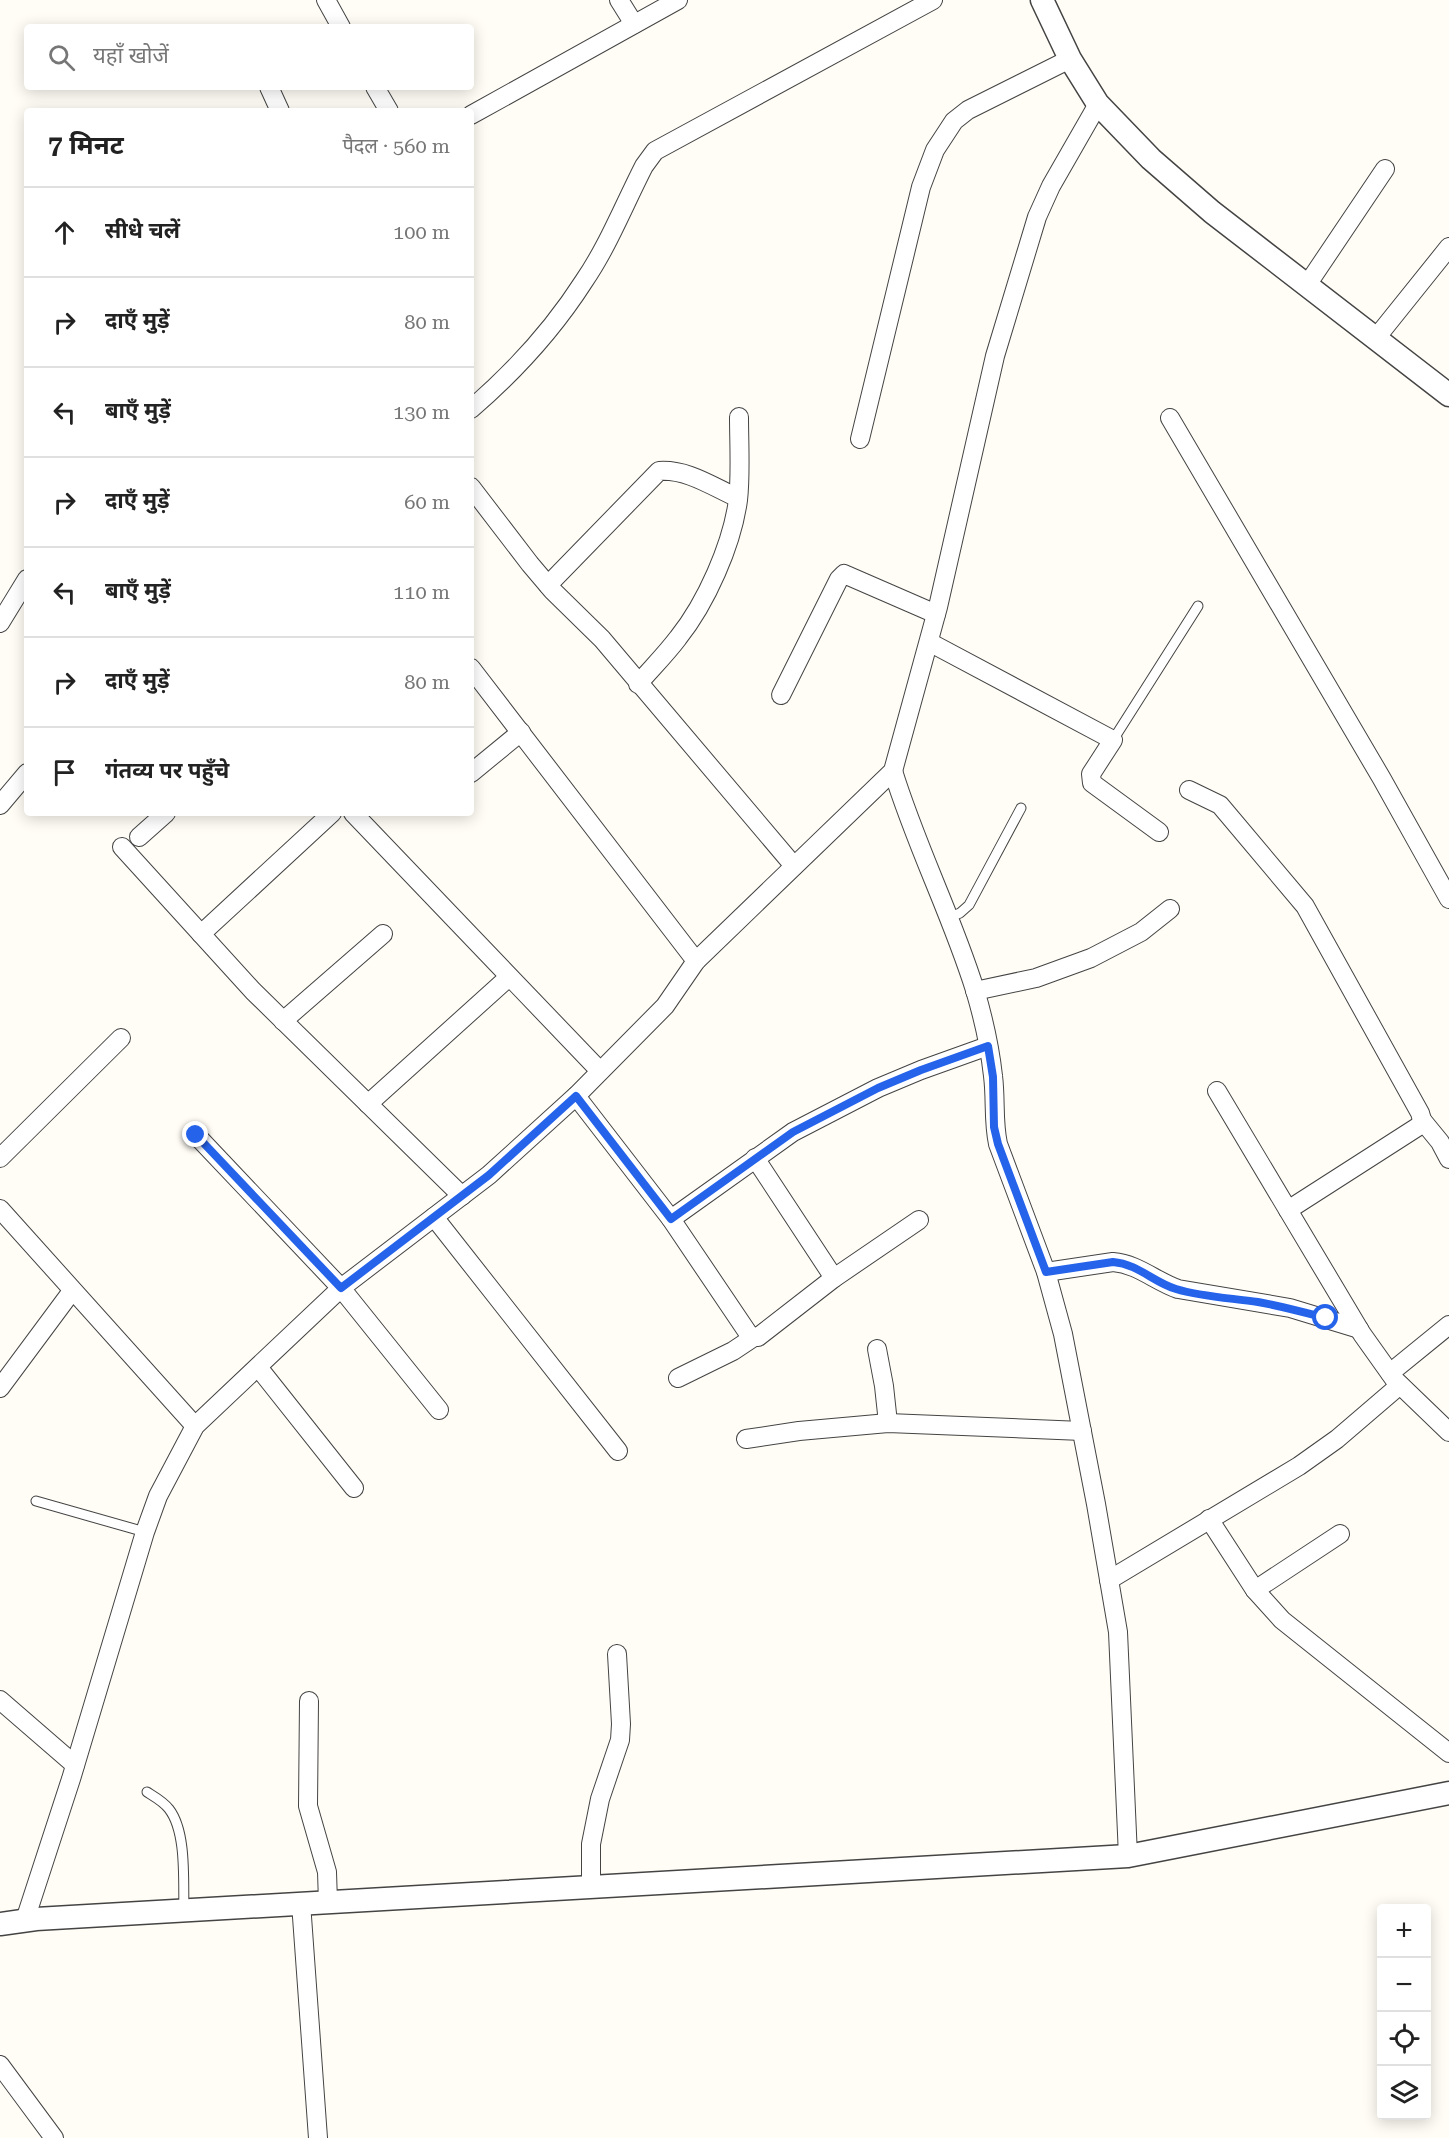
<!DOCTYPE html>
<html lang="hi">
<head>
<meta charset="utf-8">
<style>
  body { margin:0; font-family:"Roboto Serif","Noto Sans Devanagari",serif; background:#f6f6f6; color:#222 }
  .controls { position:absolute; right:18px; bottom:18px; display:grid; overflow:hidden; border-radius:6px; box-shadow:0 3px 15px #0003 }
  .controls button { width:54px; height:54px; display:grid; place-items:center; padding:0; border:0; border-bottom:2px solid #e0e0e0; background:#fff; color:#222; font:30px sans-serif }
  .stop { position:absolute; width:18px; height:18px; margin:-14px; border:4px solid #2563eb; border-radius:50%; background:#fff }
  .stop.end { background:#2563eb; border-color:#fff; box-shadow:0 2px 6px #0008 }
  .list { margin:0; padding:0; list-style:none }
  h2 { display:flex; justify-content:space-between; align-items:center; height:78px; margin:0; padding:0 24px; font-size:26px }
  h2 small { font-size:20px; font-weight:400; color:#767676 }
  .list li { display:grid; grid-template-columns:39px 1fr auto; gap:18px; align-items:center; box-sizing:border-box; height:90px; padding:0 24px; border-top:2px solid #e0e0e0 }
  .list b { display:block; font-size:22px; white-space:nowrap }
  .list em { font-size:20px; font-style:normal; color:#767676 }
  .icon { flex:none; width:33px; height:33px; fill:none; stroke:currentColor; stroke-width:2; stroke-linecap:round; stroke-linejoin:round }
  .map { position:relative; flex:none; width:1449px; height:2138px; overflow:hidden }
  .search { position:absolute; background:#fff; box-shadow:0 3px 15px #0003; left:24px; top:24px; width:450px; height:66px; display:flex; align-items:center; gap:15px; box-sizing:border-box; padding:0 21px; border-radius:6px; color:#767676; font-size:22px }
  .panel { position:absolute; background:#fff; box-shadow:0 3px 15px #0003; left:24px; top:108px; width:450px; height:708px; border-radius:6px }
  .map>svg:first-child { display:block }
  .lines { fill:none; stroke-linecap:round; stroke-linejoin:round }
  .service-casing { stroke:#444; stroke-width:11 }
  .minor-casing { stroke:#444; stroke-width:20 }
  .tertiary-casing { stroke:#444; stroke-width:25 }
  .service { stroke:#fff; stroke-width:9 }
  .minor { stroke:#fff; stroke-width:18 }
  .tertiary { stroke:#fff; stroke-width:22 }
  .route { stroke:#2563eb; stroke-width:8 }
</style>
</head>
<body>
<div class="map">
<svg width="1449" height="2138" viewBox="0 0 1449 2138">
  <rect width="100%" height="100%" fill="#fffdf5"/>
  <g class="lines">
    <g class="service-casing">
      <g id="service">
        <polyline points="1113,740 1198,606"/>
        <polyline points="948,918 960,913 969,905 1021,808"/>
        <polyline points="36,1501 145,1532"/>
        <path d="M 147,1792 C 155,1797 164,1802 169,1809 C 187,1832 183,1882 184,1910"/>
      </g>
    </g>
    <g class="minor-casing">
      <g id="minor">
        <polyline points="326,0 341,27"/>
        <polyline points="619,0 634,24"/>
        <polyline points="269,87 280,111"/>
        <polyline points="375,87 389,111"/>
        <polyline points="471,115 678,0"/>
        <polyline points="1307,285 1385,169"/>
        <polyline points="1376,338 1449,247"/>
        <path d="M 471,409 C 515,371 552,331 584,281 C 608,246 624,205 644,166 L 655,151 L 933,0"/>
        <polyline points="1170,418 1382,779 1449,899"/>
        <polyline points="860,439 921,187 935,150 954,121 968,110 1070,59"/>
        <polyline points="471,487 530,564 552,590 602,639 794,866"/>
        <path d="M 548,585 L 659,471 C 688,469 713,487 738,498"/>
        <polyline points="0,623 27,579"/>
        <polyline points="929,642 1113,740 1091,774 1092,783 1159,832"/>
        <polyline points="471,668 696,961"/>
        <path d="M 638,684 C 651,669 666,654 678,638 C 706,603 732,545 738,500 C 741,475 739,443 739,417"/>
        <polyline points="781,695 839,579 844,574 936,614"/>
        <path d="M 893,771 C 916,846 952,916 975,990 C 983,1017 990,1048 993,1076 C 996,1099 993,1121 998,1144 L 1046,1272 L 1063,1334 L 1096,1504 L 1118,1632 L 1128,1856"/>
        <polyline points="471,773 521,732"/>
        <polyline points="1189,790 1220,805 1305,906 1420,1113 1422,1120 1419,1126 1288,1210"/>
        <polyline points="0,805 27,773"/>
        <polyline points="353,813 600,1071"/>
        <polyline points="139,837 166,813"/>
        <polyline points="122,847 253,991 462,1196"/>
        <polyline points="201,934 332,813"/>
        <polyline points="975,991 1036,978 1091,958 1141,932 1170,909"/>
        <polyline points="283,1021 383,934"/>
        <polyline points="1217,1091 1362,1334 1394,1379 1449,1432"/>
        <polyline points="576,1096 671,1219 750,1336 758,1337 834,1278 919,1220"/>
        <polyline points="368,1104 509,977"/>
        <polyline points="1422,1120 1440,1142 1449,1159"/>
        <polyline points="196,1135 341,1288 439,1410"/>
        <polyline points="0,1158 121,1038"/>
        <polyline points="755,1158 834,1278"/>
        <polyline points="0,1209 195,1426"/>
        <polyline points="434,1217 618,1451"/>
        <polyline points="671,1219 793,1132 878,1088 921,1070 988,1046"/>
        <path d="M 1046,1272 L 1113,1262 C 1138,1264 1155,1281 1178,1289 L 1290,1308 L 1359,1329"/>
        <polyline points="877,1349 884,1386 888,1423"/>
        <polyline points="258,1367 354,1488"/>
        <polyline points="1390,1373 1449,1325"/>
        <polyline points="678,1378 733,1351 754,1337"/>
        <polyline points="0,1388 72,1291"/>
        <polyline points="746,1439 799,1431 888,1423 1082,1431"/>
        <polyline points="1209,1519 1255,1590 1282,1620 1449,1753"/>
        <polyline points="1109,1580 1299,1466 1337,1439 1400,1385"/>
        <polyline points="1255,1590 1340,1534"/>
        <polyline points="0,1700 75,1765"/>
        <polyline points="309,1701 308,1806 327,1872 328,1902"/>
        <polyline points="591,1887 591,1844 600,1799 620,1740 621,1724 617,1654"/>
        <polyline points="301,1903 318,2138"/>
        <polyline points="25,1920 71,1779 145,1532 158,1496 195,1426 341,1288 489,1175 576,1096 665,1006 696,961 893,771 938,607 995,356 1037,217 1051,186 1098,104"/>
        <polyline points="0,2065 54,2138"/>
      </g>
    </g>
    <g class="tertiary-casing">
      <g id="tertiary">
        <polyline points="1042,0 1070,59 1098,104 1151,159 1212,212 1449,395"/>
        <polyline points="0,1924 36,1919 1128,1856 1449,1793"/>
      </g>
    </g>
    <use href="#service" class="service"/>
    <use href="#minor" class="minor"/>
    <use href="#tertiary" class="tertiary"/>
  </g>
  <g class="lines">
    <path class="route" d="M 196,1135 L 341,1288 L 489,1175 L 576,1096 L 671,1219 L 793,1132 L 878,1088 L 921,1070 L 988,1046 L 993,1077 L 994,1127 L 998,1144 L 1046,1272 L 1113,1262 C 1138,1264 1153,1282 1176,1289 C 1202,1297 1231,1298 1258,1302 C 1281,1306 1303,1312 1326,1318"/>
  </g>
</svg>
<div class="controls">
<button>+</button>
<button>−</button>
<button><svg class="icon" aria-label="locate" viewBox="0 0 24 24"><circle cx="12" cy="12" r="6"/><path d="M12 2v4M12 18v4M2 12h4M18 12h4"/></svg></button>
<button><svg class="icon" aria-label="layers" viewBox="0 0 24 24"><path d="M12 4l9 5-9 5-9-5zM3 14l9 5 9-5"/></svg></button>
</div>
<div class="stop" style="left:1326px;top:1318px"></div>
<div class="stop end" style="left:196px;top:1135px"></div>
<div class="search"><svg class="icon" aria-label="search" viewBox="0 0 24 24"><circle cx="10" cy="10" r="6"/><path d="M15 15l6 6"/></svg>यहाँ खोजें</div>
<section class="panel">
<h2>7 मिनट<small>पैदल · 560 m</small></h2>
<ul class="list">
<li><svg class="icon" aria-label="ahead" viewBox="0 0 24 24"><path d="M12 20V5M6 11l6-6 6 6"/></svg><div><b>सीधे चलें</b></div><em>100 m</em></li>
<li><svg class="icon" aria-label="right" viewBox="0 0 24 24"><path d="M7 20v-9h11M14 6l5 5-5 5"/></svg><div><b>दाएँ मुड़ें</b></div><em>80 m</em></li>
<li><svg class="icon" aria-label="left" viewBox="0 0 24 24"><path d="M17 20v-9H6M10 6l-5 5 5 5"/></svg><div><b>बाएँ मुड़ें</b></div><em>130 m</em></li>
<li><svg class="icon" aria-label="right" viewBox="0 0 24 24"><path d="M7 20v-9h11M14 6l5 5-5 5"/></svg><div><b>दाएँ मुड़ें</b></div><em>60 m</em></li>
<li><svg class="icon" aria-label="left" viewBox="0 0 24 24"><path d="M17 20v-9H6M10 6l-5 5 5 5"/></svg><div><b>बाएँ मुड़ें</b></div><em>110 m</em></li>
<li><svg class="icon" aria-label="right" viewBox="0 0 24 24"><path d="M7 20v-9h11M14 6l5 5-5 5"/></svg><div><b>दाएँ मुड़ें</b></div><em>80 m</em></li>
<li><svg class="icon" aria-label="arrive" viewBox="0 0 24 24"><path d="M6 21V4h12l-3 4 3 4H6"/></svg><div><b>गंतव्य पर पहुँचे</b></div></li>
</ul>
</section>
</div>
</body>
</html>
